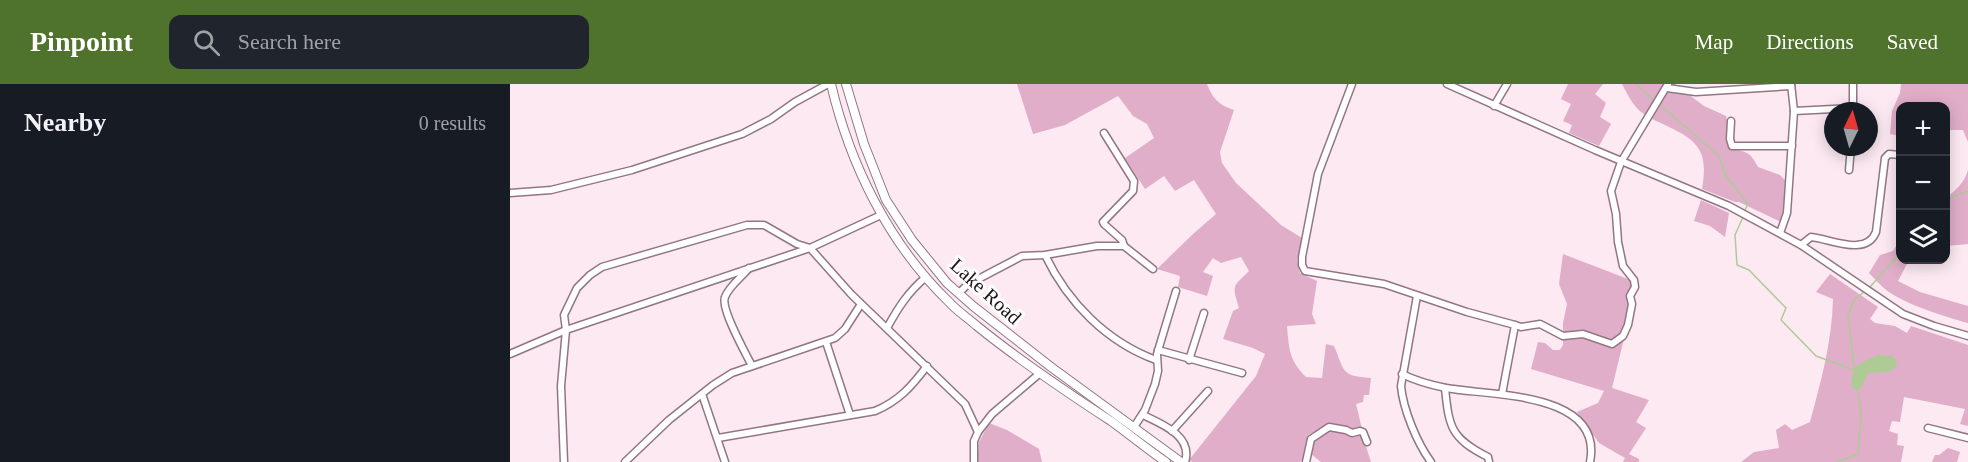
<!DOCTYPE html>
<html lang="en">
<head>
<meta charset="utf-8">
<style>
  body { margin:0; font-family:Georgia,serif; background:#20242c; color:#f1f3f6 }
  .controls { position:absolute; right:18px; top:18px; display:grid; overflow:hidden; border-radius:12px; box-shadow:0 3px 15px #0003 }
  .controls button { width:54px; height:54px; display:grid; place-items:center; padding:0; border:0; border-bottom:2px solid #363941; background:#171b24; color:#f1f3f6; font:30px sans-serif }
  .compass { position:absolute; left:1314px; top:18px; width:54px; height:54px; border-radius:50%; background:#171b24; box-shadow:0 3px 15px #0003; rotate:5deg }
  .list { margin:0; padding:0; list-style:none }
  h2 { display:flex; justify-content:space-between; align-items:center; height:78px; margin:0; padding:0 24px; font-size:26px }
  h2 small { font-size:20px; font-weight:400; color:#9ea1a6 }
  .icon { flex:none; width:33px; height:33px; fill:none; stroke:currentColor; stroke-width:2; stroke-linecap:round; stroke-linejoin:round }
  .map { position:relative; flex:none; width:1458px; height:378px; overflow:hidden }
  header { display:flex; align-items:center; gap:36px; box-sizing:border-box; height:84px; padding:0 30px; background:#4f732c; color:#fff }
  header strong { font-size:28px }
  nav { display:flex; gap:33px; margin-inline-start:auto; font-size:21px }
  .search { width:420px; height:54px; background:#20242c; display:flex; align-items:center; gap:15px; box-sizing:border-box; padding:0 21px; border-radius:12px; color:#9ea1a6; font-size:22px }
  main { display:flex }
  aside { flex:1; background:#171b24 }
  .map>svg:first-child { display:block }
  .green { fill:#e1aec9 }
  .water { fill:#aecb96 }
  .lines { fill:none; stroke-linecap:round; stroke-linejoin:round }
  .stream { stroke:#aecb96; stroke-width:1.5 }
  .minor-casing { stroke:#927684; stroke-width:9 }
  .major-casing { stroke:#927684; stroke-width:10 }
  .minor { stroke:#fff; stroke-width:6 }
  .major { stroke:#fff; stroke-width:8 }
  .labels { text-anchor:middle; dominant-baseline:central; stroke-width:6; stroke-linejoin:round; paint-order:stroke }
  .street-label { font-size:20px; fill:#1e1419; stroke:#fcfcfc }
</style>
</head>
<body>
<header>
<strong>Pinpoint</strong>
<div class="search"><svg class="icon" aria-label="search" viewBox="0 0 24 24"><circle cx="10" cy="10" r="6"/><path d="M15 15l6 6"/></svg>Search here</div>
<nav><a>Map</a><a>Directions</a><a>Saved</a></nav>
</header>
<main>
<aside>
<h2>Nearby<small>0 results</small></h2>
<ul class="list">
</ul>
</aside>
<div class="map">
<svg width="1458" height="378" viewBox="0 0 1458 378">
  <rect width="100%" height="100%" fill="#fce9f2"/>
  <g class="green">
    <path d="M 507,0 L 697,0 C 703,15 709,21 724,26 L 710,68 L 712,79 L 726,99 L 771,141 L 792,154 L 787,176 L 790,189 L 807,197 L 802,230 L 806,240 L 777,242 C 779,265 779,276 796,293 L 812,294 L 816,260 L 824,262 C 835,288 831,292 861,294 L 859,311 L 854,311 L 853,318 L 846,320 L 852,345 L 842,347 C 826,336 813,343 798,351 L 797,371 L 790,378 L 682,378 L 679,376 L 746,292 L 755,270 L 743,264 L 713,255 L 723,227 L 729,224 C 722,200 722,204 739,187 L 731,173 L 711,179 L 703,174 L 693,188 L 703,192 L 697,212 L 668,203 L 670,192 L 647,185 L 683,150 L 706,130 L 684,96 L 665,107 L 654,92 L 635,105 L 615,74 L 644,54 L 637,40 L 623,32 L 608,12 L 555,41 L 523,50 Z"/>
    <polygon points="1058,0 1093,0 1085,10 1096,19 1090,33 1101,40 1089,62 1059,49 1062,41 1053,37 1061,20 1051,15"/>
    <path d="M 1112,0 L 1165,0 L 1194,22 L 1216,32 C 1220,42 1216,52 1218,63 C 1235,69 1239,65 1248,83 L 1270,91 L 1275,96 L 1273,139 L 1229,118 L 1225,118 L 1192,105 C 1198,70 1191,58 1159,43 C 1150,38 1142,36 1134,30 C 1123,23 1118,11 1112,0 Z"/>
    <polygon points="1391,0 1458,0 1458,58 1453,46 1436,46 1436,22 1390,22 1390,52 1380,50 1382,27 1390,9"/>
    <path d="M 1458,86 L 1458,160 L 1436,162 L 1436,114 C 1445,107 1455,98 1458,86 Z"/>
    <polygon points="1191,116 1219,129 1215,153 1200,142 1184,137"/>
    <path d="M 1390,155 L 1390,176 L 1399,176 L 1388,197 L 1410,208 L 1458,222 L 1458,239 C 1433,232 1397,221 1376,206 C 1370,201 1365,195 1359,189 L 1370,171 L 1383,167 Z"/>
    <polygon points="1053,170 1123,197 1126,205 1102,304 1139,316 1126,338 1136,344 1119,370 1129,375 1129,378 1113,378 1115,374 1089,359 1067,328 1088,319 1094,307 1021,285 1028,258 1035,259 1043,266 1050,266 1053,261 1053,239 1057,220 1049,200"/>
    <path d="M 1320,190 L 1368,223 L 1360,235 L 1365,239 L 1385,242 L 1397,249 L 1401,242 L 1458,261 L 1458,342 L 1450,340 L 1455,325 L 1394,313 L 1390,338 L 1382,337 L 1379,347 L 1388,350 L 1387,361 L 1394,362 L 1391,378 L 1231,378 L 1244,368 L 1269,364 L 1266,346 L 1275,340 L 1282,346 L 1300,338 C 1311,297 1322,258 1323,215 L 1306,208 Z"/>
    <polygon points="479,339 497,346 529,365 532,378 467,378 469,358"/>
    <polygon points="821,345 852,350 861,378 811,378 801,370 803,357"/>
    <polygon points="1438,364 1450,368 1447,378 1422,378 1425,371 1429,371"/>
  </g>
  <path class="water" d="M 1368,271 L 1382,272 L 1387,277 C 1386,292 1368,287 1357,290 L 1352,304 L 1344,306 C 1339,299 1342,288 1347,281 Z"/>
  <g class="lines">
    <g class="stream">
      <polyline points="1126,0 1145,17"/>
      <polyline points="1149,20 1209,72 1216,92 1238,120 1234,128"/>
      <polyline points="1436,116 1458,107"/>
      <polyline points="1233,133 1225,151 1227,181 1239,186 1276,224 1271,236 1306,272 1344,286"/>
      <polyline points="1360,203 1390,169"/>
      <polyline points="1344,284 1338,232 1344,216 1354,208"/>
      <polyline points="1327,378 1348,370 1351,329 1347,303"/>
    </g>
    <g class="minor-casing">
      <g id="minor">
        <polyline points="842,0 808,90 792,173 792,181 795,187 874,200 957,228 1005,241 1011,243 1030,240 1053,252 1073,250 1102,260 1113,252 1118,241 1122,220 1120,212 1125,203 1124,196 1113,182 1108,158 1106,130 1101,107 1111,78 1158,0"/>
        <polyline points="937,0 1085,66 1219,122 1291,161 1393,230 1424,242 1458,252"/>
        <polyline points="1343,0 1343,26"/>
        <polyline points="1157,4 1186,8 1281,2"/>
        <polyline points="984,22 997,0"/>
        <polyline points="1284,27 1343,24"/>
        <polyline points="1221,37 1220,55 1222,62 1282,62"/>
        <polyline points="594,49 624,97 623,107 593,138 594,140 612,156 614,162"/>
        <polyline points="1339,86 1341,63"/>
        <polyline points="0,109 41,106 122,86 232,50 261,35 285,18 318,0"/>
        <polyline points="1270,149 1277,129 1284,27 1281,0"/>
        <path d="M 1291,161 L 1301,153 C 1321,155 1356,173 1366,148 L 1375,74 L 1379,70 L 1390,71"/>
        <path d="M 535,171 C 558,219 597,258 646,276"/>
        <path d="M 239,184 C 232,193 219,202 215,213 C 210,224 236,270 242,282"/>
        <polyline points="449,209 457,201 512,172 535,171 587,162 614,162 643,185"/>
        <path d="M 907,212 L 891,302 C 893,325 907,359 921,378"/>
        <path d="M 377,244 C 388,224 398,208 416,193"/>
        <polyline points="316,258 340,331"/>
        <polyline points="648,266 732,289"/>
        <polyline points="0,270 56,246 300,164 371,131"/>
        <polyline points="679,276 694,229"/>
        <path d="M 892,290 C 906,297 921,301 936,304 C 980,312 1094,307 1080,378"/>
        <path d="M 935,304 C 939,344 941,354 978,373 L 979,378"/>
        <polyline points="192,310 215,378"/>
        <polyline points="992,310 1005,241"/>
        <path d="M 633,331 C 652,340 683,352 675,378"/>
        <polyline points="624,343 635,326 645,300 648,287 647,270 666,207"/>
        <polyline points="1418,344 1458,354"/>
        <polyline points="662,347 698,307"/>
        <polyline points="468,348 482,330 529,290"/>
        <path d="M 208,354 L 365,327 C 389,317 402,302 417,282"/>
        <polyline points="54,378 51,302 56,246 54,231 67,204 80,191 92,183 237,141 254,141 287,160 300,164 341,210 455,320 468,348 464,357 464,378"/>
        <polyline points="115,378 159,336 203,301 222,289 325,254 335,245 351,220"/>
        <polyline points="796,378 801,355 819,343 836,346 842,349 850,347 853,348 857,358"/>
      </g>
    </g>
    <g class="major-casing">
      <g id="major">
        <path d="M 321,0 C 340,81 379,160 439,218 C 447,227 458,234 467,242 C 510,277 555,307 601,337 C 619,350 637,365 656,378"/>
        <polyline points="336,0 354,60 376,116 402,156 437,199 463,222 541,283 671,378"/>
      </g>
    </g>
    <use href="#minor" class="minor"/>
    <use href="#major" class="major"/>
  </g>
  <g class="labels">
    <g class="street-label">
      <text transform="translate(476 207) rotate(42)">Lake Road</text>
    </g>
  </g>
</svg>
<div class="controls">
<button>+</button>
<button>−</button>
<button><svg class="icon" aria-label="layers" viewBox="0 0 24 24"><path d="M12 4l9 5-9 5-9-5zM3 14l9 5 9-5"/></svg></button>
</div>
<svg class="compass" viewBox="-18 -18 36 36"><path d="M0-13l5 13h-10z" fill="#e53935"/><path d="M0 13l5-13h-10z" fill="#9ea1a6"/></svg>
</div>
</main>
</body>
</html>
